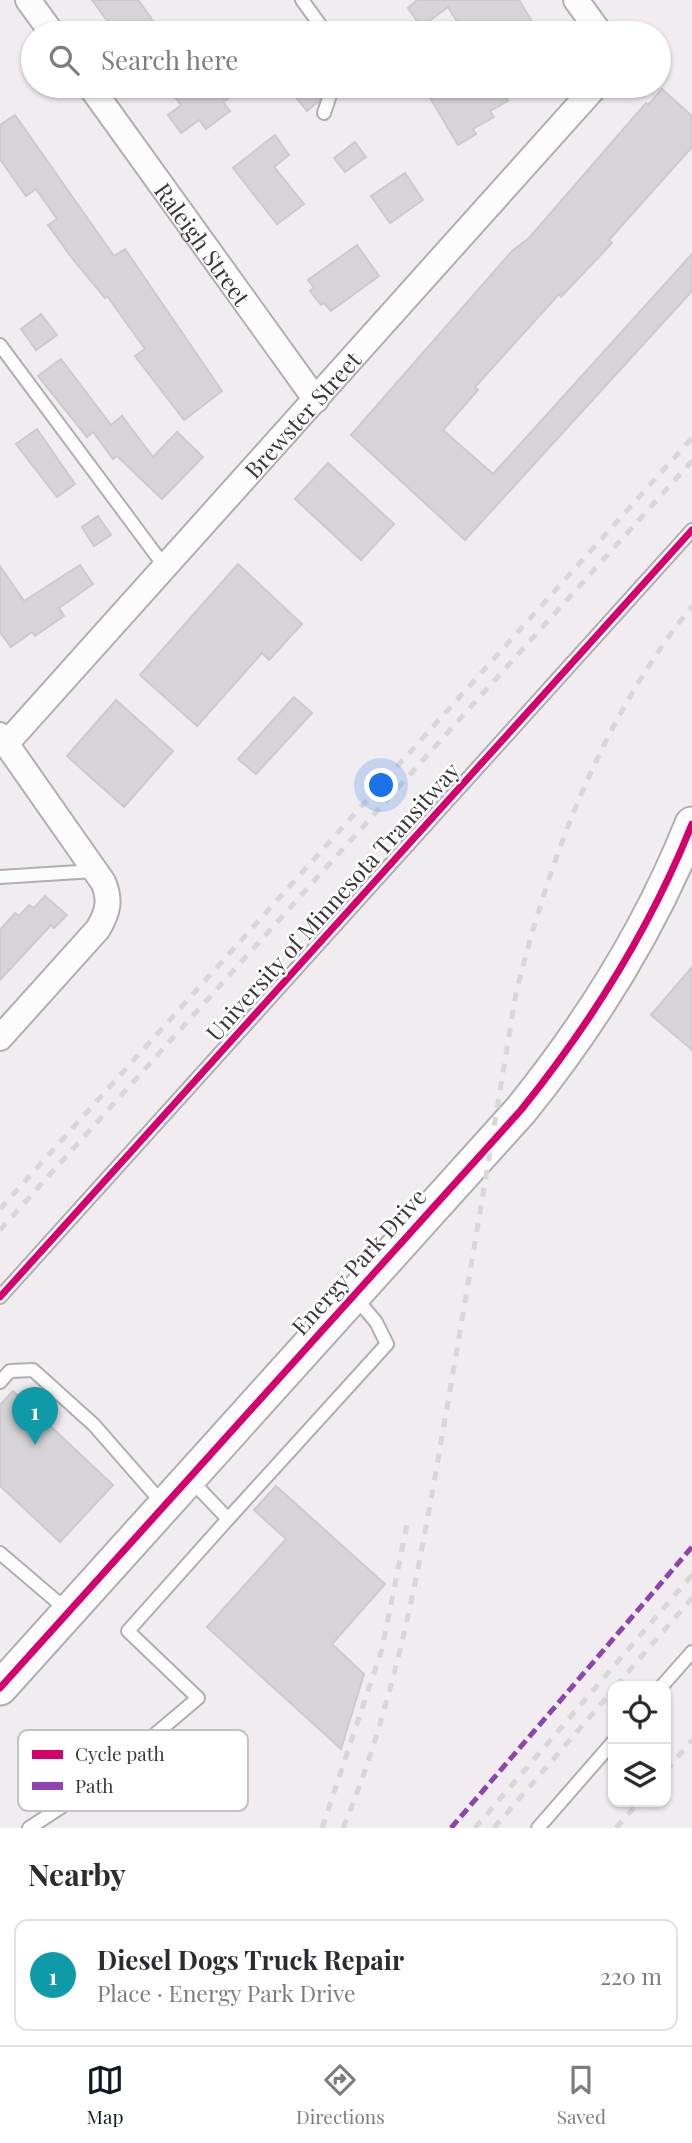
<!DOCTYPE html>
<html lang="en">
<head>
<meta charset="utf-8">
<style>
  body { margin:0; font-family:"Playfair Display",serif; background:#f2f2f3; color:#2b2b33 }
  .controls { position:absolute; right:21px; bottom:21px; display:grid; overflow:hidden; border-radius:14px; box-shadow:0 2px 5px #0004 }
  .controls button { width:63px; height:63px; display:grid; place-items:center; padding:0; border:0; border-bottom:2px solid #e1e1e2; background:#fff; color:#2b2b33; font:35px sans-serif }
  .you { position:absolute; left:382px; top:786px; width:24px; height:24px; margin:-18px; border:5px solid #fff; border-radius:50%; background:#1a73e8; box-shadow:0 0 0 10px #1a73e833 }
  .badge { display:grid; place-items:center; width:46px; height:46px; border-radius:50%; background:#111827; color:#fff; font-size:23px; font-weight:700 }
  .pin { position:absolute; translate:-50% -58px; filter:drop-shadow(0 2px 4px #0008) }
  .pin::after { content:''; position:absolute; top:37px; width:24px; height:21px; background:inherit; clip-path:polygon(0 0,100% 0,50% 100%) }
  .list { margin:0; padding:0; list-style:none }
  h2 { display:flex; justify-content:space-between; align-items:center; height:91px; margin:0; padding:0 28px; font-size:30px }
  h2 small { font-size:23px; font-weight:400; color:#7c7c81 }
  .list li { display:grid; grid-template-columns:46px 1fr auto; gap:21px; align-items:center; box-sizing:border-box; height:112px; margin:0 14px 14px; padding:0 14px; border:2px solid #e1e1e2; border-radius:14px }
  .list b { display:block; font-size:26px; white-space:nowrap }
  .list p { margin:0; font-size:23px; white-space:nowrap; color:#7c7c81 }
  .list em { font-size:23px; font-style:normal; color:#7c7c81 }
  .icon { flex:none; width:38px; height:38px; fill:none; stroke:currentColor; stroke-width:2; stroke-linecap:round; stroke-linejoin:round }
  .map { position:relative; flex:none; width:692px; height:1828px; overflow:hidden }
  .search { position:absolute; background:#fff; box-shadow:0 2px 5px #0004; left:21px; right:21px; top:21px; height:77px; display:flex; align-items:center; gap:18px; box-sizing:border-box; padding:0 24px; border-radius:38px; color:#7c7c81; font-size:26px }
  .sheet { height:217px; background:#fff }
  nav { display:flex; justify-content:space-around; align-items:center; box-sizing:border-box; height:98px; border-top:2px solid #e1e1e2; background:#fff; font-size:19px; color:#7c7c81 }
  nav a { display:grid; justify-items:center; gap:4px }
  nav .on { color:#111827 }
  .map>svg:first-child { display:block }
  .building { fill:#d7d4d7; stroke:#cdcacd; stroke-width:2 }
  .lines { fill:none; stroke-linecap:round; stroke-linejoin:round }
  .lane-casing { stroke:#b1aeb1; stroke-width:16 }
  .street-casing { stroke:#b1aeb1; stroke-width:28 }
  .secondary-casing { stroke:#b1aeb1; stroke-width:37 }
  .lane { stroke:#fdfcfd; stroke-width:12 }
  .street { stroke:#fdfcfd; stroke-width:24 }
  .secondary { stroke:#fdfcfd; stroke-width:33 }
  .rail { stroke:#d7d7d7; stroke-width:5; stroke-dasharray:9 9; stroke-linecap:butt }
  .quiet { stroke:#8e44ad; stroke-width:5; stroke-dasharray:10 5; stroke-linecap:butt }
  .cycleway-casing { stroke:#fff; stroke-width:11 }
  .cycleway { stroke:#d6006c; stroke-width:7 }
  .labels { text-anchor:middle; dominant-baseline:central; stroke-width:5; stroke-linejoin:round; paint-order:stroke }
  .street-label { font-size:23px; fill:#3a3739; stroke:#fff }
  .key { fill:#fff; stroke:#c4c3c4; stroke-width:2 }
  .key-label { font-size:19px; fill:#3a3739 }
</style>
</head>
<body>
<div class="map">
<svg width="692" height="1828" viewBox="0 0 692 1828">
  <rect width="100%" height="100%" fill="#f0ecf0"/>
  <g class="building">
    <polygon points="92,0 138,0 162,33 116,33"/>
    <polygon points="417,0 519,0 539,33 464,33 448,7 421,27 408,8"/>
    <polygon points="166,86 222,86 230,97 223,102 230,111 206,129 199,120 181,133 168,115 181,105"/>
    <polygon points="287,86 310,86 320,98 319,101 307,111"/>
    <polygon points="423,86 499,86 508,101 490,111 494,117 473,129 476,134 458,145"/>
    <polygon points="662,89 692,116 692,147 609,240 612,243 561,297 559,294 475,387 478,390 443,430 493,474 692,254 692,291 465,540 351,435 512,251 529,238 646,103 648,105"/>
    <polygon points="15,115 114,256 125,249 222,391 184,420 135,356 145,349 107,296 105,298 71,257 48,225 57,219 36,189 26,196 0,159 0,125"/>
    <polygon points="275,135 289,155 274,167 304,204 277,224 233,168"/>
    <polygon points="355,142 366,157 345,172 334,158"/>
    <polygon points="405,173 423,200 390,223 371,196"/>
    <polygon points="357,245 379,276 331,311 324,303 321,305 310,291 314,288 308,280"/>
    <polygon points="41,314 57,335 36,350 21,329"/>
    <polygon points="61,359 111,425 122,416 153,457 177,432 203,457 162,499 117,456 113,459 93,432 87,437 38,376"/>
    <polygon points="37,429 75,484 57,497 16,444"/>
    <polygon points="328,463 394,524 361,560 295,499"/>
    <polygon points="98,516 111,535 94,546 82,527"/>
    <polygon points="238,564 302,624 269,660 262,653 197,726 140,675"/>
    <polygon points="80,565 93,584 59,608 64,616 35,636 32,632 11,647 0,632 0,566 24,601"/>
    <polygon points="294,697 312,713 256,774 238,759"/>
    <polygon points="116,700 173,751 124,807 67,756"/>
    <polygon points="45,896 67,915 54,928 51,925 0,980 0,930 15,913 19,916 29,905 34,908"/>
    <polygon points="692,967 692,1050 651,1015"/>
    <polygon points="13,1391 113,1485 60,1542 0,1486 0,1405"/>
    <polygon points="276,1486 385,1584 332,1644 364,1674 341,1749 207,1627 286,1539 254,1510"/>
  </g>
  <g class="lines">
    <g class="lane-casing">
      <g id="lane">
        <polyline points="302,0 326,33"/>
        <polyline points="324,113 333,86"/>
        <polyline points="0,345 165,567"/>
        <polyline points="0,877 94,871"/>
        <polyline points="0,1297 692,530"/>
        <polyline points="0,1382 10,1371 33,1370 94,1425 164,1505"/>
        <polyline points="228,1519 387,1344 376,1322 355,1297"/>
        <polyline points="0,1553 68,1611"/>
        <polyline points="662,1686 692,1652"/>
        <polyline points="29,1828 95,1785 198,1698 128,1631 228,1519 189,1478"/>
        <polyline points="538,1828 613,1742"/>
      </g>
    </g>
    <g class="street-casing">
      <g id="street">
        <polyline points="28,0 52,33"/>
        <polyline points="576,0 600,33"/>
        <path id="s1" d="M 90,86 L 316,400"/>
        <path d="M 0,735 L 103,882 C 111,900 108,912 98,929 L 0,1038"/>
        <path id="s2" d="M 6,744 L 596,86"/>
      </g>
    </g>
    <g class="secondary-casing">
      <path id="secondary" d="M 0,1688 L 521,1110 C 592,1022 650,929 692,824"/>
    </g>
    <use href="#lane" class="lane"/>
    <use href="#street" class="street"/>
    <use href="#secondary" class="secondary"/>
    <g class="rail">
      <polyline points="0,1209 692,438"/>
      <polyline points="0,1230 692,461"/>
      <polyline points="616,1686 692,1598"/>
      <polyline points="666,1771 692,1740"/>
      <polyline points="322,1828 382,1649 408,1519"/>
      <path d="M 343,1828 C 400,1692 424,1541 449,1396 C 472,1262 494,1128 516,993 C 550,856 602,718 692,606"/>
      <polyline points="475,1828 692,1575"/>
      <polyline points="494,1828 613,1690"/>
      <polyline points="616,1828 639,1802"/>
    </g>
    <polyline class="quiet" points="451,1828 692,1547"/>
    <g class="cycleway-casing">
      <g id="cycleway">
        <polyline points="0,1297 692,530"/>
        <path d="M 0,1688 L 521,1110 C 592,1022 650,929 692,824"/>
      </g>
    </g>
    <use href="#cycleway" class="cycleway"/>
  </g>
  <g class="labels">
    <g class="street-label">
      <text stroke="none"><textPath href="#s1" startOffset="194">Raleigh Street</textPath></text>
      <text stroke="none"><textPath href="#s2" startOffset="443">Brewster Street</textPath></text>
      <text transform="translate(332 901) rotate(-48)">University of Minnesota Transitway</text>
      <text transform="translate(358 1261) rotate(-48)">Energy Park Drive</text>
    </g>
  </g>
  <rect x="18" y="1730" width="230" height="81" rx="10" class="key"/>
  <rect x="32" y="1750" width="31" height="9" fill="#d6006c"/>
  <rect x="32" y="1782" width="31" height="8" fill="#8e44ad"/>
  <g class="key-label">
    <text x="75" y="1761">Cycle path</text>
    <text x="75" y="1793">Path</text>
  </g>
</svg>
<div class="controls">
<button><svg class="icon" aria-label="locate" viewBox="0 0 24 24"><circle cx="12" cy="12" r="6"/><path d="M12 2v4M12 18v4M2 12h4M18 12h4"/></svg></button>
<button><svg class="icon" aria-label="layers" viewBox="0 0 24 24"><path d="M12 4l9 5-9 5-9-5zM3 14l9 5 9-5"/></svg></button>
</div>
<div class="you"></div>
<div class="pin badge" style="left:35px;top:1445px;background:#0f9aa8">1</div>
<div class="search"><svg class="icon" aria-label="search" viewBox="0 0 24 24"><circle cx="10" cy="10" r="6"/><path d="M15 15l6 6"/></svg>Search here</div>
</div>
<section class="sheet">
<h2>Nearby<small></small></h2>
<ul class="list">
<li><span class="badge" style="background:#0f9aa8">1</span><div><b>Diesel Dogs Truck Repair</b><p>Place · Energy Park Drive</p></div><em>220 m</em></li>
</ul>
</section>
<nav>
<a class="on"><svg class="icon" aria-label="map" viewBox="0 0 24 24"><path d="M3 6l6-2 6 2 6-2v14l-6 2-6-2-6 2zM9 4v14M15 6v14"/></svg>Map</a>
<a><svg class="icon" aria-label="directions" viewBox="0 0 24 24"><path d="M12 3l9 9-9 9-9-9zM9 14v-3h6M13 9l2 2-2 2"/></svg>Directions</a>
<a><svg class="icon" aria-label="saved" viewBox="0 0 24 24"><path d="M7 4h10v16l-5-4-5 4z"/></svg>Saved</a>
</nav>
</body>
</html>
